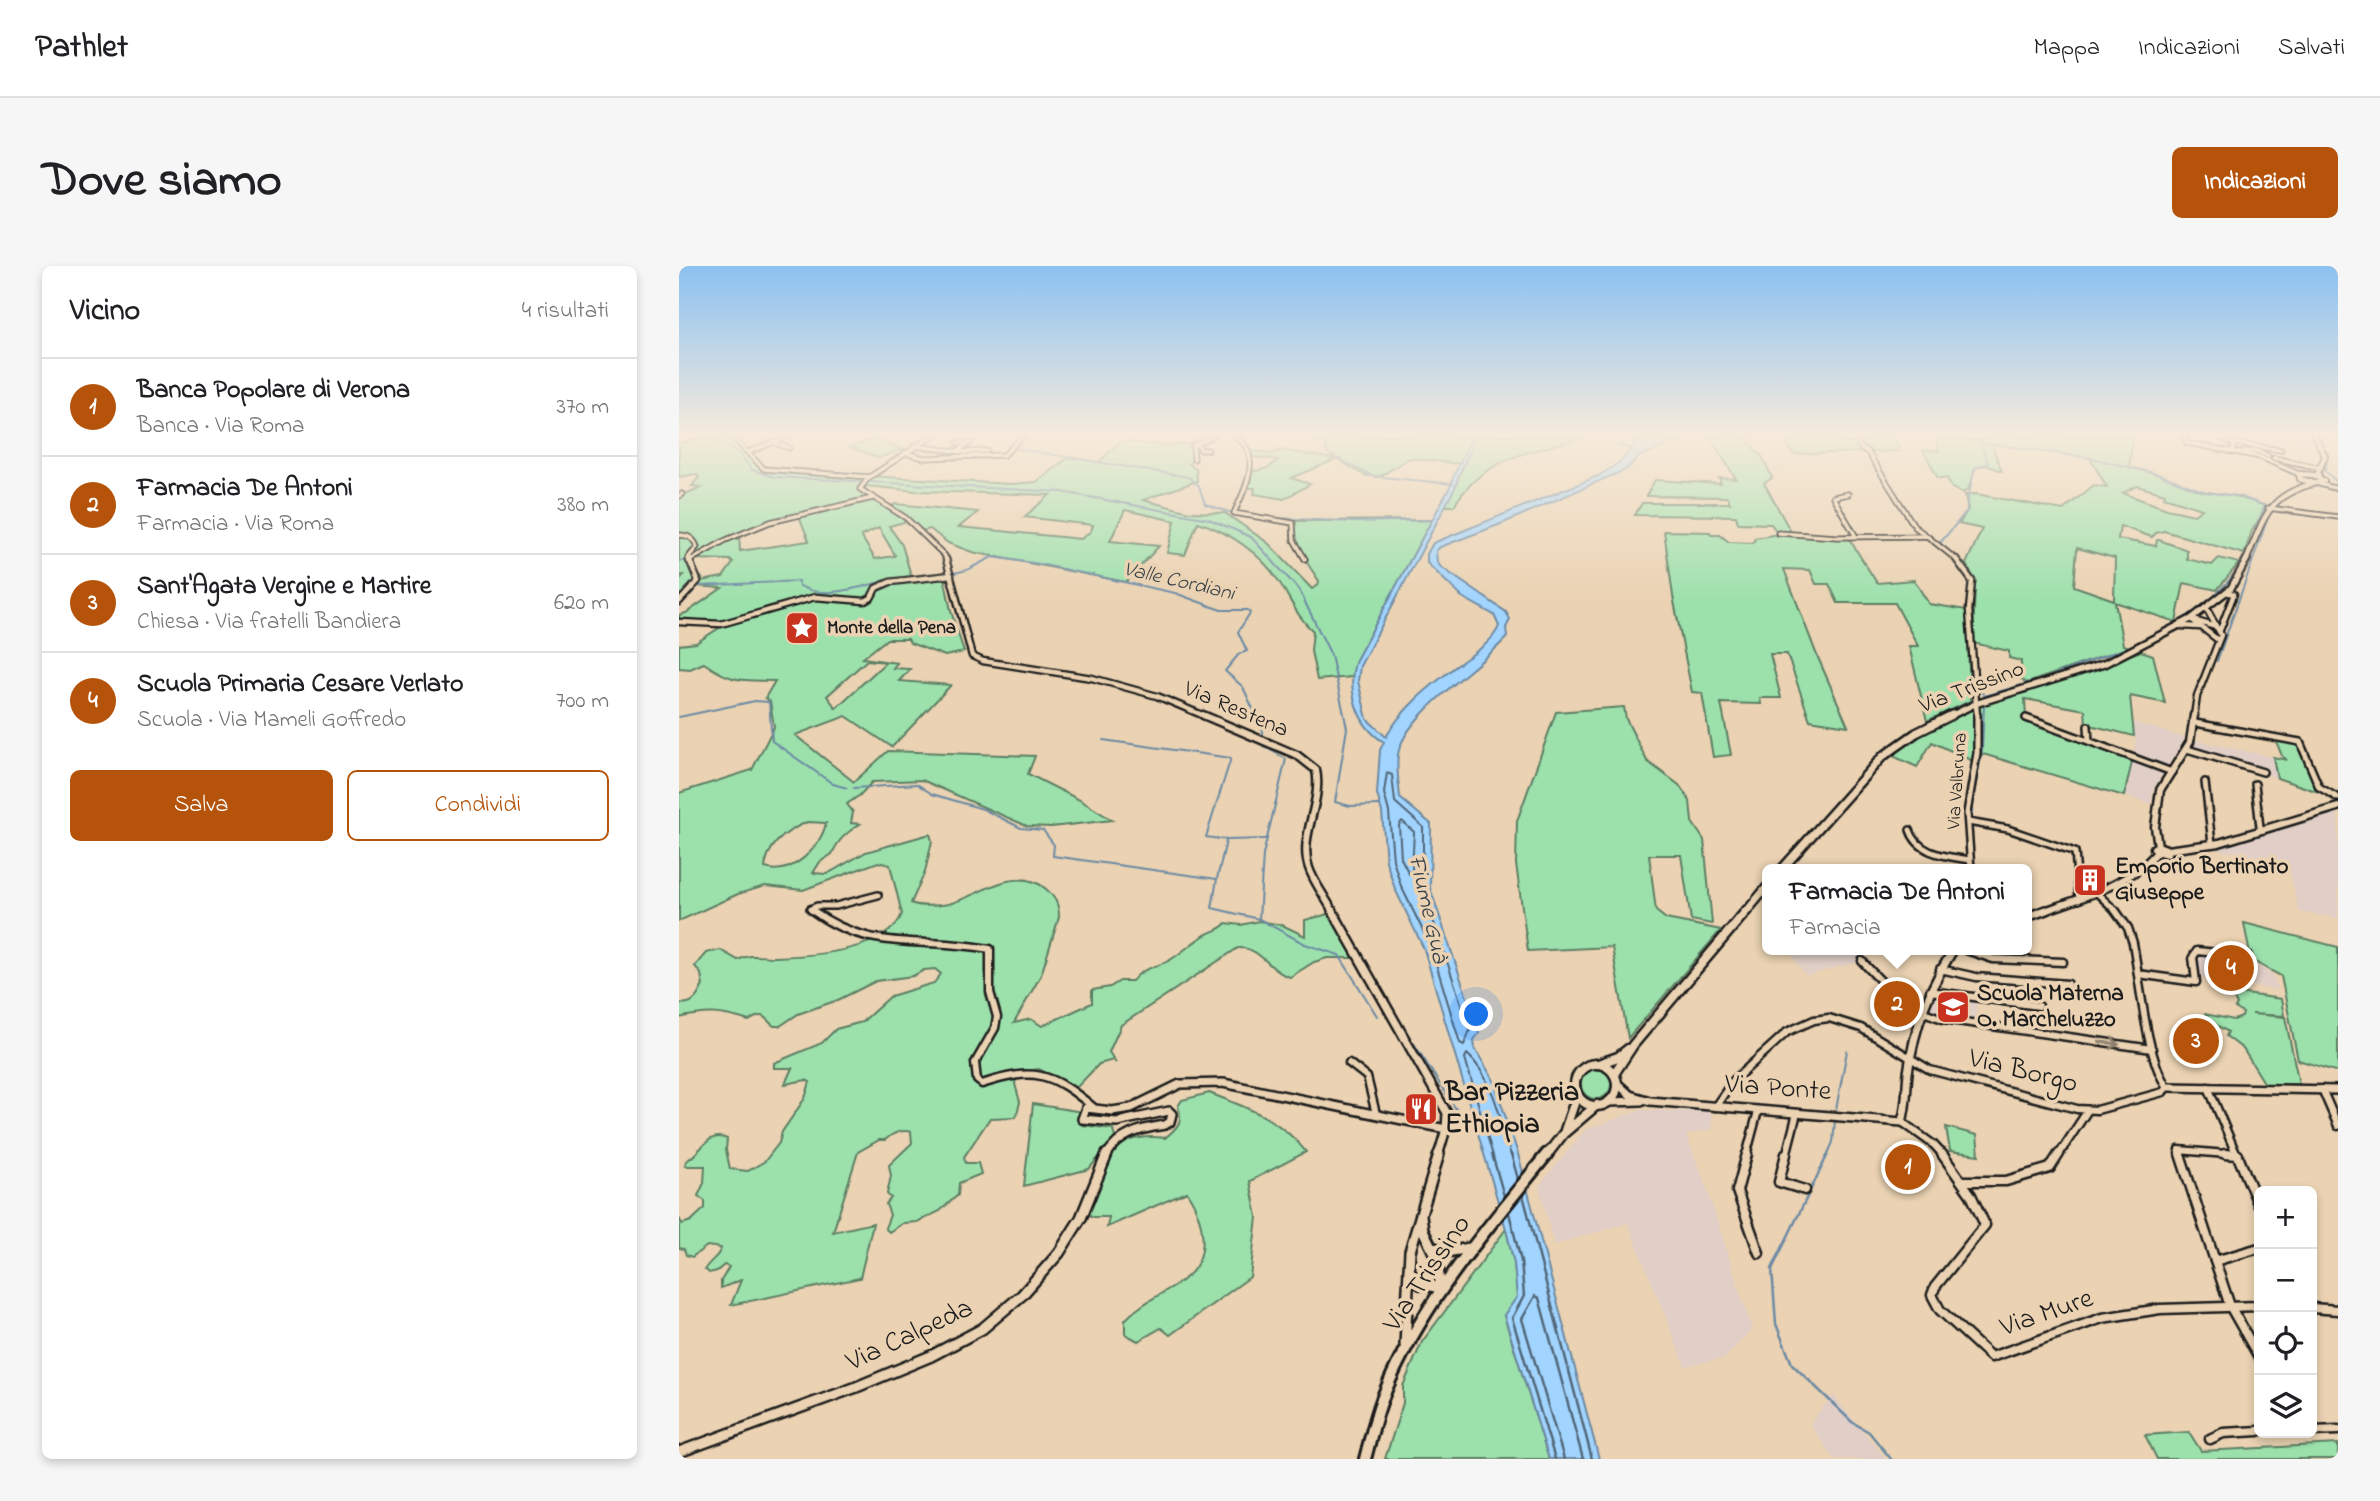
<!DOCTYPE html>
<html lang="it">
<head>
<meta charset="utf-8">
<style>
  body { margin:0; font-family:"Indie Flower",sans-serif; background:#f6f6f6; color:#202124 }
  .controls { position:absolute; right:21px; bottom:21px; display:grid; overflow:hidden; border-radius:10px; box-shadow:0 4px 10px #0003 }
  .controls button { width:63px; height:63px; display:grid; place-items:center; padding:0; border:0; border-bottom:2px solid #e0e0e0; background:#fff; color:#202124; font:35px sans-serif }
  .you { position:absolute; left:798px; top:749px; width:24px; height:24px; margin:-18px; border:5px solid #fff; border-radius:50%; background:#1a73e8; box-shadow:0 0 0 10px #1a73e833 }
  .badge { display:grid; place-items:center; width:46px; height:46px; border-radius:50%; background:#b45309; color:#fff; font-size:23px; font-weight:700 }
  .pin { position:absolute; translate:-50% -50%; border:4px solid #fff; box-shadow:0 2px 7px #0006 }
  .popup { position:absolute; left:1083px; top:598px; width:270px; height:91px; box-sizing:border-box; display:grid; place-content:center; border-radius:10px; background:#fff; filter:drop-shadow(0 2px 5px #0005); font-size:23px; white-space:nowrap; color:#757577 }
  .popup b { font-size:26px; color:#202124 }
  .popup::after { content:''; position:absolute; left:50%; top:100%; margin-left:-14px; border:14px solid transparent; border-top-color:#fff }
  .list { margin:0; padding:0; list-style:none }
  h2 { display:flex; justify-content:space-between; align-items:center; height:91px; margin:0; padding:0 28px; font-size:30px }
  h2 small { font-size:23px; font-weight:400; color:#757577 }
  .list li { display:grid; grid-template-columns:46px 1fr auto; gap:21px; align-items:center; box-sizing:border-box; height:98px; padding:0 28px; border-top:2px solid #e0e0e0 }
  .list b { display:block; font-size:26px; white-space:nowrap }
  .list p { margin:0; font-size:23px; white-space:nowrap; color:#757577 }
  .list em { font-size:23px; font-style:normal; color:#757577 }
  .actions { display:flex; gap:14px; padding:21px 28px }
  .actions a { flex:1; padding:16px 0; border:2px solid #b45309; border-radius:10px; text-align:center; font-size:24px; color:#b45309 }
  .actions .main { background:#b45309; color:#fff }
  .icon { flex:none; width:38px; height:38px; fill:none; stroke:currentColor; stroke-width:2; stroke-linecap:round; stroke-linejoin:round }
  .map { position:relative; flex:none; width:1659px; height:1193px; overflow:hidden; border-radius:10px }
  header { display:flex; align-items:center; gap:42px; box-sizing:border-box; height:98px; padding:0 35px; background:#fff; border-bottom:2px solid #e0e0e0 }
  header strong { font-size:33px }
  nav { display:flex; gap:38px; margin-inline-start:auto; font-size:24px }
  .intro { display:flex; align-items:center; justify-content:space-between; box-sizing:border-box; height:168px; padding:0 42px }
  h1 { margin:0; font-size:49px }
  .button { padding:18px 32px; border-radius:10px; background:#b45309; color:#fff; font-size:24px; font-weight:700 }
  main { display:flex; gap:42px; padding:0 42px }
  aside { flex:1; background:#fff; border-radius:10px; box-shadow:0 4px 10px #0003 }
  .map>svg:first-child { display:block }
  .built { fill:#e0cec7 }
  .green { fill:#9ce1ac; stroke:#5c7e64; stroke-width:2; fill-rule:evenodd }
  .water { fill:#a1d4ff; stroke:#6c8aa4; stroke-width:2 }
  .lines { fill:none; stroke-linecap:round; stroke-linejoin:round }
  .shore-far1 { stroke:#516677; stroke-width:2 }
  .shore { stroke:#516677; stroke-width:2.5 }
  .stream-far1 { stroke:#6c8aa4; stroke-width:2 }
  .stream { stroke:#6c8aa4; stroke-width:2.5 }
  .minor-far4-casing { stroke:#1c1c1c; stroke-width:7 }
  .minor-far3-casing { stroke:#1c1c1c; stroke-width:9 }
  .minor-far2-casing { stroke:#1c1c1c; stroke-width:10 }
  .minor-far1-casing { stroke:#1c1c1c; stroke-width:11 }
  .minor-casing { stroke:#1c1c1c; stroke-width:13 }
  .tertiary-far4-casing { stroke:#1c1c1c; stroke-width:7 }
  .tertiary-far3-casing { stroke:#1c1c1c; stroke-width:9 }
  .tertiary-far2-casing { stroke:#1c1c1c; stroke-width:11 }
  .tertiary-far1-casing { stroke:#1c1c1c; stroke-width:12 }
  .tertiary-casing { stroke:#1c1c1c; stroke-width:14 }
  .secondary-far4-casing { stroke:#1c1c1c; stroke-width:8 }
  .secondary-far3-casing { stroke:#1c1c1c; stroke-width:10 }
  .secondary-far2-casing { stroke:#1c1c1c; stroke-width:12 }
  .secondary-far1-casing { stroke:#1c1c1c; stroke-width:13 }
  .secondary-casing { stroke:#1c1c1c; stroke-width:16 }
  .minor-far4 { stroke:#ead2b2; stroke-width:3.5 }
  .minor-far3 { stroke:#ead2b2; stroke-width:4.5 }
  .minor-far2 { stroke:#ead2b2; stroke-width:5 }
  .minor-far1 { stroke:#ead2b2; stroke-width:6 }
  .minor { stroke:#ead2b2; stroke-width:8 }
  .tertiary-far4 { stroke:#ead2b2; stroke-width:3.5 }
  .tertiary-far3 { stroke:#ead2b2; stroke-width:4.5 }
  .tertiary-far2 { stroke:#ead2b2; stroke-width:6 }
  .tertiary-far1 { stroke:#ead2b2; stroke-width:7 }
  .tertiary { stroke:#ead2b2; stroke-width:9 }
  .secondary-far4 { stroke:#ead2b2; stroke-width:4.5 }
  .secondary-far3 { stroke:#ead2b2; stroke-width:5 }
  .secondary-far2 { stroke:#ead2b2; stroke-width:7 }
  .secondary-far1 { stroke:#ead2b2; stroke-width:8 }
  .secondary { stroke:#ead2b2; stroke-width:10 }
  .oneway { stroke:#8d806e }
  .labels { text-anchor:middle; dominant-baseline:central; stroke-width:7; stroke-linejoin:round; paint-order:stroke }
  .far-poi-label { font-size:19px; font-weight:bold; fill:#1c1c1c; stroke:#ead2b2; text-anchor:start }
  .far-street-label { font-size:19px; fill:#1c1c1c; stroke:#ead2b2 }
  .far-water-label { font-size:21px; font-style:italic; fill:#374149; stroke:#ead2b2 }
  .street-label { font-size:23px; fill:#1c1c1c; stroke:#ead2b2 }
  .poi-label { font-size:23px; font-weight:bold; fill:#1c1c1c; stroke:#ead2b2; text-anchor:start }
  .water-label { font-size:24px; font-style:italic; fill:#374149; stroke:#ead2b2 }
  .near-street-label { font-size:28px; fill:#1c1c1c; stroke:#ead2b2 }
  .near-poi-label { font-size:28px; font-weight:bold; fill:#1c1c1c; stroke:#ead2b2; text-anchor:start }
</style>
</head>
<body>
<header>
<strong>Pathlet</strong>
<nav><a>Mappa</a><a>Indicazioni</a><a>Salvati</a></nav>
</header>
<div class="intro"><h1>Dove siamo</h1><a class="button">Indicazioni</a></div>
<main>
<aside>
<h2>Vicino<small>4 risultati</small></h2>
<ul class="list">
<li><span class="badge">1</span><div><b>Banca Popolare di Verona</b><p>Banca · Via Roma</p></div><em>370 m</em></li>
<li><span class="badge">2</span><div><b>Farmacia De Antoni</b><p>Farmacia · Via Roma</p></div><em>380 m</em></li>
<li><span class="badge">3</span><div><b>Sant'Agata Vergine e Martire</b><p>Chiesa · Via fratelli Bandiera</p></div><em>620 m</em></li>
<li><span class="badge">4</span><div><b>Scuola Primaria Cesare Verlato</b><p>Scuola · Via Mameli Goffredo</p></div><em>700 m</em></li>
</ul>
<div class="actions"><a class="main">Salva</a><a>Condividi</a></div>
</aside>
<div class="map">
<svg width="1659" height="1193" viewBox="0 0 1659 1193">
  <rect width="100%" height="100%" fill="#ead2b2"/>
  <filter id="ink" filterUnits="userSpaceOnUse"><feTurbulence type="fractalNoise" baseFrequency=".0143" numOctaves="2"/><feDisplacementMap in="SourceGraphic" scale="14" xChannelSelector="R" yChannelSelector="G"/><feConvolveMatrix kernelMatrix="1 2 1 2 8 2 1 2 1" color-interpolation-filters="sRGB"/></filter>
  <g filter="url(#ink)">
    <g class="built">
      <polygon points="1507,169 1631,169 1636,178 1604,170 1604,185 1559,178 1558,185 1508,176"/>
      <polygon points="1454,456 1506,472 1475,522 1472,538 1445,530 1457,477"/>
      <polygon points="1515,474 1594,491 1598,512 1513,483"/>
      <polygon points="1659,546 1659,652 1620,646 1609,596 1534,583"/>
      <polygon points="1109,684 1187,684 1178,696 1127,710"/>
      <polygon points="1522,689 1572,696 1593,708 1599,724 1523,712 1518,692"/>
      <polygon points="1255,727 1297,735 1298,757 1249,746"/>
      <polygon points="962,844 1032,845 1033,863 1007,869 1025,914 1073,1063 1046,1092 1006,1100 949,957 875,979 860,920 906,864"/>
      <polygon points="1154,1129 1172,1151 1207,1193 1155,1193 1131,1158"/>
    </g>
    <g class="green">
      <path d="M 24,169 L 53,169 L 84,200 L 102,205 L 331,218 L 357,216 L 390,191 L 420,196 L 442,175 L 478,179 L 512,178 L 511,182 L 515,191 L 510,198 L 517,203 L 518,215 L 464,234 L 511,246 L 546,247 L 589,277 L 633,323 L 639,319 L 640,315 L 613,274 L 612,267 L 614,259 L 611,255 L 753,254 L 677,394 L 673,411 L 638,414 L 632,385 L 634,365 C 618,351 611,332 599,314 C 581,287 550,266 519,256 L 506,289 L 488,287 L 496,255 L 446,244 L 431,275 L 480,280 L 447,316 L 293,286 L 269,277 L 251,263 L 243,265 L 232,254 L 210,260 L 223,279 L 233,313 L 265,310 L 272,345 L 285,386 L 266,390 L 231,377 L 229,373 L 208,373 L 184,392 L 218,397 L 214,402 L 231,403 L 220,415 L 272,419 L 213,481 L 167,450 L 116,469 L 175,516 L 209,485 L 356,490 L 349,508 L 401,534 L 433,554 L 372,561 L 348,560 L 243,514 L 193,516 L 181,529 L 168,538 L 174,546 L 172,557 L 181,558 C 167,567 159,574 153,588 L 141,596 L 134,607 L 148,608 L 187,586 L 251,568 L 253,575 L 246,606 L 232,637 C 240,641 260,640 269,638 C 299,631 337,597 367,623 C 376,631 380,638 380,651 L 362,709 L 335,757 L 352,753 L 363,760 L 413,737 L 413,724 L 431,721 L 441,715 L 453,715 C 465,700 477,702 491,694 C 502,688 517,673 528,668 C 536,664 541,664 547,657 L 562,659 L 580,655 L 603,659 L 626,670 L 626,654 L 650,648 L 675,692 L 648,692 L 635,696 L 611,711 C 589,705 583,681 559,682 L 442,759 L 430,786 L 437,797 L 434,794 L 420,798 L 397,822 L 360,803 L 333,807 L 338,809 L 336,818 L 341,836 L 337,851 L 311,852 L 285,891 L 287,897 L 299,897 L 302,908 L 280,917 L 279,929 L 261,945 L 238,956 L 224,957 L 210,966 L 206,962 L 211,949 L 207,938 L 212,932 L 208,928 L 212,910 L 210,899 L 233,877 L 232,866 C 222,863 214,867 206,874 L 200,874 L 179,886 L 154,966 L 194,957 L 181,1012 L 52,1039 L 62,1014 L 42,1022 L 42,1015 L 50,1001 L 45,999 L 38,1005 L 30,1007 L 26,1003 C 31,994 40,991 42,982 L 28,980 L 13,991 L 7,989 L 5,983 L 0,982 L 0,952 L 3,958 L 12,955 L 26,942 L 26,935 L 19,930 L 25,917 L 26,900 L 6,900 L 7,895 C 23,887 28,864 48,873 L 47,884 L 51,903 L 69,905 L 86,895 L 100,877 L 103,866 L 126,832 L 131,816 L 127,814 L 106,818 L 113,802 L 95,802 L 95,797 L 143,777 L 157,763 L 183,756 L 212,730 L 255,717 L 262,708 L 256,703 L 245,704 L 234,710 L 197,715 L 159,734 L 119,748 L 101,760 L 95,760 C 84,752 86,745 70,755 C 42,746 28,745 0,752 L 0,737 C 14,740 19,730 24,719 L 22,708 L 16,700 L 27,687 L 41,684 L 59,694 C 72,687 81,691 96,691 C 131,690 208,686 223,648 L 211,599 L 199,596 L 124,624 L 86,620 L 59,628 L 0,655 L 0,527 L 73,504 L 95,461 L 91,435 L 86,432 L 96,415 C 63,414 53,417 25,397 L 11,403 L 0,402 L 0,379 L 17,377 L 43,360 L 0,357 L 0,349 L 7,347 L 43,322 L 16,320 L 6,331 L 0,331 L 0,314 L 5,309 L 0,309 L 0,231 L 22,221 L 13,220 L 20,211 L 17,208 L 0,211 L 0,178 L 25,171 ZM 187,220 L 237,225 L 371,229 L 345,251 L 414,259 L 412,265 L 402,273 L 280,261 L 299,246 L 217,238 L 212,240 L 185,224 ZM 120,250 L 130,275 L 61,285 L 60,269 L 96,255 ZM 200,262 L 216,289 L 216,290 L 196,293 L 182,270 ZM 15,293 L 51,294 L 54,297 L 44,311 L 22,315 L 23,312 L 15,304 L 12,295 ZM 188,394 L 207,396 L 157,442 L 148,430 ZM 128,556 L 147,557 C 142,581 113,611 86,602 C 88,579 107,565 128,556 Z"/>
      <polygon points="631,169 793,169 781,198 730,192 700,211 685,209 658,193 612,212 631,218 605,233 575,228 576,222 569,222 571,206 589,202 599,194 569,190 569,184 595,188 601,184 656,193 647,185 647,178 628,171"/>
      <path d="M 798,169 L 912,169 C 859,186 806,187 775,240 L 766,240 Z"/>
      <polygon points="1034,169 1165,169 1167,177 1184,178 1183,169 1215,169 1220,185 1114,188 1103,170 1065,170 1084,192 1093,212 1085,217 1112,266 1098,266 1092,258 1059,257 1057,250 956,249 963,237 1051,237 1048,231 967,230 976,214 1042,218 1040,212 1057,213 1031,171"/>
      <path d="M 1307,169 L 1454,169 L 1450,201 L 1484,210 L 1522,225 L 1556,230 L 1588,240 L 1573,265 L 1565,288 L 1485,265 L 1477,267 L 1473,271 L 1441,260 L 1439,273 L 1477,280 L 1478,274 L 1480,274 L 1508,284 L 1508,293 L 1533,299 L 1540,292 L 1560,297 L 1538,324 L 1505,317 L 1497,356 L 1436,336 L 1444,379 L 1451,381 L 1348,417 L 1342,413 L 1342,395 L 1330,392 L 1330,385 L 1294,377 L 1296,315 L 1287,298 L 1303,263 L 1280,258 L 1289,243 L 1286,229 L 1297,228 L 1384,244 L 1415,219 L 1428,221 L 1411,192 L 1312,178 L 1323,205 L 1307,199 L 1297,201 L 1289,224 L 1283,227 L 1273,222 L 1268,212 L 1259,212 L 1244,184 L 1260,185 L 1257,172 L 1300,175 ZM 1458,220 L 1486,228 L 1485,231 L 1523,243 L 1515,249 L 1488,243 L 1444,227 ZM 1398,282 L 1436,292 L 1435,334 L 1395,320 Z"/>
      <polygon points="196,173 224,183 200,192 171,181"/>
      <polygon points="985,265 1031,266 1032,269 1041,269 1050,276 1074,277 1076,272 1100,268 1169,271 1198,317 1235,314 1250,338 1288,344 1291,435 1248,455 1230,380 1239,380 1216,337 1159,337 1150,318 1137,318 1131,304 1105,303 1137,387 1169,460 1131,454 1108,388 1091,388 1102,432 1081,432 1082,438 1042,437 1052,489 1034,491 1023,427 1013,426 994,330"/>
      <path d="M 1462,385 L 1474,389 L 1486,437 L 1451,430 L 1455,470 L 1407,458 L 1406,444 L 1346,433 L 1347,452 L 1454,492 L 1445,530 L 1297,486 L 1294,495 L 1253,476 L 1238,501 L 1214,490 C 1283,432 1380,415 1462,385 Z"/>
      <polygon points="945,441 947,453 968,495 1000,519 1011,535 1013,556 1025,574 1033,658 1012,654 1002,589 970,589 977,645 987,653 1042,664 949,772 933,681 849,685 837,598 838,555 877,446"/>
      <polygon points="1597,475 1620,479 1640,526 1598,512 1594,491 1608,494 1603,490"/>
      <polygon points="1565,657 1659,681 1659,806 1619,794 1602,710 1572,694"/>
      <polygon points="1552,726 1602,733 1605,750 1573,748 1606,751 1620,818 1586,818 1564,783 1547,770 1549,766 1524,751 1526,748 1555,754 1563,751 1564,747 1556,742 1558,739"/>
      <circle cx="917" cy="818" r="15"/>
      <path d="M 530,827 C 567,841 602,853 627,886 L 571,915 L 578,951 L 571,1011 L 491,1069 L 482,1062 L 459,1075 L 446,1068 L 446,1054 C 463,1036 484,1028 504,1014 C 534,992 525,953 508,926 L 428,961 L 430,951 L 415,951 L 405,947 C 422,903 429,864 486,872 C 498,862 505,856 499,840 L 503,834 Z"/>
      <polygon points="354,838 404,846 399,855 403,859 434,863 436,872 410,903 345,920"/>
      <polygon points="1267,861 1298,869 1300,889 1271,885"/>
      <polygon points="827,963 835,997 838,1031 825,1050 870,1193 706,1193 724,1137 724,1120 743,1076"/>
      <polygon points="1510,1166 1522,1185 1659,1178 1659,1193 1478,1193 1466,1169"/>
    </g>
    <path class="water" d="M 793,169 L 798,169 C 792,187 780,202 777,220 L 681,400 L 679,415 L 688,453 L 707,471 C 723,442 749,422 776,401 C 791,389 813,378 820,360 L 815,349 L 783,331 L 748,297 L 748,288 L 754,277 L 919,210 C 937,200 952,190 959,169 L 1012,169 L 959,191 L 948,203 L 822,258 L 761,281 L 757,285 L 758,296 L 762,301 L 827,346 L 831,353 L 827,362 L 828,371 C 802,401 724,449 719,489 C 717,502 720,519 721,532 L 752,558 L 751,622 L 800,767 L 795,774 L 796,783 L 814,813 L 839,888 L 920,1193 L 870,1193 L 825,1049 L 838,1031 L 835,997 L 827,963 L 745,683 L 716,623 L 707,595 L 703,546 L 698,528 L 701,484 L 705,476 C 678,460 667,423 677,394 L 772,219 C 776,201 788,187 793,169 Z"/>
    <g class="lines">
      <g class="shore-far1">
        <polygon points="708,507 713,509 716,536 744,561 744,624 791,764 785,779 781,777 752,681 722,620 714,594 710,546 705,527"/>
        <polygon points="723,555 735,566 733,604 730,608 722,592 720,559"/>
        <path d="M 814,890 L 786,792 L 788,788 C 814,811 823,857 832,890"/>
      </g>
      <g class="shore">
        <polyline points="813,888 825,930"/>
        <polyline points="832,888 839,913"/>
        <polyline points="844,929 913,1193"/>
        <polyline points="830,947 842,995 845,1030 833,1052 876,1193"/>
        <polyline points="885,1193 843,1053 856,1030 860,1032 904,1193"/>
      </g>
      <g class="stream-far1">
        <polyline points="28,169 59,186 73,204 96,211 383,226 530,253 572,271 620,324 652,389 668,462 656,536 671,540 701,539"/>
        <polyline points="623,169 648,178 647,186 693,210 774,218"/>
        <polyline points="941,169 940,179 953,183"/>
        <polyline points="1638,169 1649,191 1646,205 1659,217"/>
        <path d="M 1302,177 L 1412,192 L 1475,207 L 1527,226 L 1560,230 L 1586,240 C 1577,258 1573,279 1563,296 C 1547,324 1521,343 1494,359"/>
        <polyline points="332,180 339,169"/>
        <polyline points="334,182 509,211 520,220 526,238 553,247"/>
        <polyline points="597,252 675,256 752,254"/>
        <polyline points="0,295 6,294 14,309"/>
        <polyline points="275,307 288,304 313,291 360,298 496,327 542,344 569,344 571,347 559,366 568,385 560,388 546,405 564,421 584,465 584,472"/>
        <path d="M 1291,309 L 1286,300 L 1261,277 L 1288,245 C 1287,229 1294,219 1295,203 L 1309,197 L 1302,177 L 1307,169"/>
        <path d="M 20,320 L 120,315 L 119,319 C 146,335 182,320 210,314"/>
        <polyline points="1538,395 1591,246"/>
        <polyline points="1296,416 1304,428"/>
        <polyline points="1305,430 1364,413 1458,378"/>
        <polyline points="0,451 76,435 90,436 93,475 154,518 168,522"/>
        <polyline points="424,474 552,492 527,571 548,574 587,573"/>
        <polyline points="584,480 607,493 584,589 580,653 626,678 660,689 698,750"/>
        <polyline points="175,522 238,518 253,528 304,543 342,562 364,564 375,579 374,590 538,613 533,642 580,653"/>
        <polyline points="1293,554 1293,538 1303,486 1305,437"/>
        <polyline points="538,613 547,575"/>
        <polyline points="734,776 782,851 801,866"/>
        <polyline points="1156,849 1168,785"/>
        <polyline points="1148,890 1154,876 1156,855"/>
      </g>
      <polyline class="stream" points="1149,888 1093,1003 1097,1058 1113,1098 1173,1156 1190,1166 1212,1193"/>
      <g class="minor-far4-casing">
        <g id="minor-far4">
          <path d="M 555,169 C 559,173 564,176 567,181 C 579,200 563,230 555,247 L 614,257 L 615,274 L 626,293"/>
          <polyline points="1505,169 1508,177 1581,191 1620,208"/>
          <polyline points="1537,169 1553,177"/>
          <polyline points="1176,172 1183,184 1188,185 1236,261 1248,270"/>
          <polyline points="96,177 110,182"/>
          <polyline points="518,178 522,184 529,184"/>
          <polyline points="235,180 285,186 308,185"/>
          <polyline points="278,185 291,177 279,177"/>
          <polyline points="70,186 113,169"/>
          <polyline points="1554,186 1555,177 1602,184"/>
          <polyline points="1564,186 1578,185 1589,190"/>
          <polyline points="226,187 245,192 325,189 345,169"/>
          <polyline points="1595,192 1642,202"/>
          <polyline points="515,193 514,180 536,169"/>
          <polyline points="1637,217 1659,223"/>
          <polyline points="1169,228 1154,231 1176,269"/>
          <polyline points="0,230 3,228"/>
          <polyline points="1589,242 1659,251"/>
          <polyline points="1099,267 1158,271 1248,270 1279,295"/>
          <path d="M 0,269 C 9,269 15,272 18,281 L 9,292 L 10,295"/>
          <polyline points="10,295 47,274 91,256 194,232"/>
        </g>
      </g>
      <g class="minor-far3-casing">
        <g id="minor-far3">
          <polyline points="1277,293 1293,315 1290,344 1298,451"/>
          <polyline points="10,295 13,293"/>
          <polyline points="0,336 19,315 10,293"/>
          <polyline points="0,356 42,358 136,331 186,335 192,332 197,322 211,316 272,309"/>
          <polyline points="1541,364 1555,328 1547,326"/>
        </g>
      </g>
      <g class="minor-far2-casing">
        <g id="minor-far2">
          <polyline points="1347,452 1493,506"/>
          <polyline points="1516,457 1621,476 1640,521 1659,532"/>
          <polyline points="1409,460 1410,475"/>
          <polyline points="1508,483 1584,506"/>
          <polyline points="1526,516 1533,578"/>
          <polyline points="1576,518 1581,561 1585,564"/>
          <polyline points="1289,556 1329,563 1396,586 1400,634"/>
          <path d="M 1231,564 C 1239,589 1268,590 1290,594"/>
          <polyline points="1292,603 1288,547 1298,487 1298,449"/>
          <polyline points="1418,627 1438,646"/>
          <polyline points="135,646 131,643 138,640 157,640 199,629"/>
        </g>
      </g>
      <g class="minor-far1-casing">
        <g id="minor-far1">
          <path d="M 133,644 C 191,688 245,670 311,683 L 311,726 L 318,751 L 316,762 L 296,797 L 298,814 L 303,818 C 355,801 372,806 414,841"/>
          <polyline points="1287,684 1314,693 1384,696"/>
          <path d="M 1183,695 C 1209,724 1226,741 1264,753 L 1473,783"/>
          <polyline points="1261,703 1297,711 1389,718"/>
          <polyline points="1459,708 1517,716 1514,691 1518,685 1569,690"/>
          <polyline points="1251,725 1360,740"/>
          <polyline points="670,797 688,811 697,848"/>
          <polyline points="1529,821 1558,890"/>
          <polyline points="1643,823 1659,860"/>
          <path d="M 1036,841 L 1054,815 L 1108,766 L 1135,754 L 1150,752 L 1182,762 L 1251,804 L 1398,843 L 1418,844 L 1484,826 L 1488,821 C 1467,792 1461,715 1454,677 L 1449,662 L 1436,644"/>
          <polyline points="1223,856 1255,879 1265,890"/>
          <polyline points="1067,890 1079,845"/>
          <polyline points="1107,890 1118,847"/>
          <polyline points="1379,890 1409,844"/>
          <polyline points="1502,890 1500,884 1559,889"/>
        </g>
      </g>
      <g class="minor-casing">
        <g id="minor">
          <polyline points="1068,888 1058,925 1080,987"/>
          <polyline points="1107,888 1100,916 1126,924"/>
          <polyline points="1263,888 1292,929 1306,959 1256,1021 1253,1029 1261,1044 1312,1091 1423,1052 1481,1043 1580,1040"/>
          <polyline points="1501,888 1536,995 1580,982"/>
          <polyline points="1546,888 1559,889"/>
          <polyline points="1558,888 1580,940"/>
          <polyline points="1284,915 1327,915 1371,902 1380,888"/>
          <polyline points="1536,995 1551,1040 1580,1091"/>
          <polyline points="1633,1042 1659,1044"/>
          <polyline points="1633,1165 1659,1164"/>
          <polyline points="1531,1173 1544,1167 1580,1165"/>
        </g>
      </g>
      <g class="tertiary-far4-casing">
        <g id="tertiary-far4">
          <polyline points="51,169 85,203 191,211"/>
          <polyline points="255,169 189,212 181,223 227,252 266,290 267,295"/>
        </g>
      </g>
      <g class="tertiary-far3-casing">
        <g id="tertiary-far3">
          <polyline points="267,293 293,390 304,395 413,412 478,430 528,451"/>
          <polyline points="1512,353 1539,374"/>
          <polyline points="1514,354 1537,361"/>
          <polyline points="1502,360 1521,361"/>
          <polyline points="1515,451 1518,430 1542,369 1527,342"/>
        </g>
      </g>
      <g class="tertiary-far2-casing">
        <g id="tertiary-far2">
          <path d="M 524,449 L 618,489 L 637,504 C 644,537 619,571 630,602 C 635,617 647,632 654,646"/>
          <polyline points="1479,580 1476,561 1481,524 1511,476 1515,449"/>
          <polygon points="1479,580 1487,583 1488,588 1477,585 1475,582"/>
          <polyline points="1488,584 1540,577 1659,541"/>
          <path d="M 1362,646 C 1400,633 1452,618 1478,586"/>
        </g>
      </g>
      <g class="tertiary-far1-casing">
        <g id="tertiary-far1">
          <polyline points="653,644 768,847 767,863 759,890"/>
          <polyline points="1348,651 1367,644"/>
          <path d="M 939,818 L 951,829 L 971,835 L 1223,856 C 1228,840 1227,824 1229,807 C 1235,762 1250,722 1274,684"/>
          <polyline points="1488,821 1659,824"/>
          <polyline points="930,836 962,835"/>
          <path d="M 427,890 C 441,867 461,863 486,859 L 491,856 L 493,848 L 490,845 L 438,856 L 403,853 L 407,842 L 433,845 L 452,842 L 501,818 L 544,817 L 767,863"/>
        </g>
      </g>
      <g class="tertiary-casing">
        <g id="tertiary">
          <polyline points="753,981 767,986 791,982"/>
          <polyline points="730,1004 741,1018 762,1022 757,991 744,964 742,950"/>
          <polyline points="726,1079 731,985 760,888"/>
          <polyline points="0,1186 175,1122 252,1090 303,1063 343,1029 380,987 402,952 428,888"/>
        </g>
      </g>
      <g class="secondary-far4-casing">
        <g id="secondary-far4">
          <polyline points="1635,169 1646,190 1639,206 1640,211"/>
          <path d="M 1567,295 C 1587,247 1589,227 1645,215 L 1635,209 L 1620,208 L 1621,213 L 1632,216"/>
        </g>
      </g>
      <g class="secondary-far3-casing">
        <polyline id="secondary-far3" points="1269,451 1296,438 1425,398 1512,353 1552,322 1568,293"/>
      </g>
      <g class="secondary-far2-casing">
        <g id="secondary-far2">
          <polyline points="1103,603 1203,491 1237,467 1273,449"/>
          <polyline points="1067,646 1088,621"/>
        </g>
      </g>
      <g class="secondary-far1-casing">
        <g id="secondary-far1">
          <circle cx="917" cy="819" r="21"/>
          <polyline points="919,798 939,791 949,783"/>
          <polyline points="935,808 954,779 1068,644"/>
          <polyline points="886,864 898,829"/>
          <polyline points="867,890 884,868 918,839"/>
        </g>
      </g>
      <g class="secondary-casing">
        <path id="secondary" d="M 686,1193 C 692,1171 697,1147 706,1126 C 743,1036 808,963 868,888"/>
      </g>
      <use href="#minor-far4" class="minor-far4"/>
      <use href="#minor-far3" class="minor-far3"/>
      <use href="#minor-far2" class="minor-far2"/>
      <use href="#minor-far1" class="minor-far1"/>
      <use href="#minor" class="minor"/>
      <use href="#tertiary-far4" class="tertiary-far4"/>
      <use href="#tertiary-far3" class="tertiary-far3"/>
      <use href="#tertiary-far2" class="tertiary-far2"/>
      <use href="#tertiary-far1" class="tertiary-far1"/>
      <use href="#tertiary" class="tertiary"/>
      <use href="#secondary-far4" class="secondary-far4"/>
      <use href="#secondary-far3" class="secondary-far3"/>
      <use href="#secondary-far2" class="secondary-far2"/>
      <use href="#secondary-far1" class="secondary-far1"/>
      <use href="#secondary" class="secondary"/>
    </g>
    <defs><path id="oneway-shaft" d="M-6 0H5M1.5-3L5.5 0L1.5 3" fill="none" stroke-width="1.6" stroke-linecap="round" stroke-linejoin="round" transform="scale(1.75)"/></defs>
    <use class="oneway" href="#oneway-shaft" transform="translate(1430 777) rotate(7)"/>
  </g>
  <linearGradient id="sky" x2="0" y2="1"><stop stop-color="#8bc1f1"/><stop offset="0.5" stop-color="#f6ebdc"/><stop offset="1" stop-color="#f6ebdc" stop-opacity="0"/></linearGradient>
  <rect width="1659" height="336" fill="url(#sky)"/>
  <defs>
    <g id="sight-square" transform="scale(1.75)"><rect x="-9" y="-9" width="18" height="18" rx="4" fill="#c8321e" stroke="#ead2b2"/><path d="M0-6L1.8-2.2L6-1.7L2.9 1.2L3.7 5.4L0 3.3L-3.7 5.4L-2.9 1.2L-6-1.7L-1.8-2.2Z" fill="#fff"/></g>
    <g id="building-square" transform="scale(1.75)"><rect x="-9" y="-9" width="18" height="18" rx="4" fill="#c8321e" stroke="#ead2b2"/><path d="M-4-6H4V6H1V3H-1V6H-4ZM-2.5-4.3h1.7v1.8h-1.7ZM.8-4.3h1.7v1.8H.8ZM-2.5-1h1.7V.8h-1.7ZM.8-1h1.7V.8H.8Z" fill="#fff"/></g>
    <g id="school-square" transform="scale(1.75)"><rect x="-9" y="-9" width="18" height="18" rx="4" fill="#c8321e" stroke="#ead2b2"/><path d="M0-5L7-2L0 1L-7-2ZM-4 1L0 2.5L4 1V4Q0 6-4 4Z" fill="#fff"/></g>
    <g id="restaurant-square" transform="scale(1.75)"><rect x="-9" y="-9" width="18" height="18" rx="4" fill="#c8321e" stroke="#ead2b2"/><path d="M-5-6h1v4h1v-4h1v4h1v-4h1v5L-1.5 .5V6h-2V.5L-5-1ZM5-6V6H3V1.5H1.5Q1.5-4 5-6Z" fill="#fff"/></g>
  </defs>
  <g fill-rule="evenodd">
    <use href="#sight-square" x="123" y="362"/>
    <use href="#building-square" x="1411" y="614"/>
    <use href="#school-square" x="1274" y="741"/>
    <use href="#restaurant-square" x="742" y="843"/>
  </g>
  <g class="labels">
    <g class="far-poi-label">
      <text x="148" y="362">Monte della Pena</text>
    </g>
    <g class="far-street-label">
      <text transform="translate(1279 515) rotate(-86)">Via Valbruna</text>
    </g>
    <g class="far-water-label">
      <text transform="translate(500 316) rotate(13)">Valle Cordiani</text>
    </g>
    <g class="street-label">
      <text transform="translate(1293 422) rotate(-21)">Via Trissino</text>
      <text transform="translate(557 444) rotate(23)">Via Restena</text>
    </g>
    <g class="poi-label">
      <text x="1436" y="601">Emporio Bertinato<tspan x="1436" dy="26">Giuseppe</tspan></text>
      <text x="1298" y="728">Scuola Materna<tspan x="1298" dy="26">O. Marcheluzzo</tspan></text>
    </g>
    <g class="water-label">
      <text transform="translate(748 643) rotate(77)">Fiume Guà</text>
    </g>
    <g class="near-street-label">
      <text transform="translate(1344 806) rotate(14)">Via Borgo</text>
      <text transform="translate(1099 823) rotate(4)">Via Ponte</text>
      <text transform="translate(749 1008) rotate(-56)">Via Trissino</text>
      <text transform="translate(1368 1048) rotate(-19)">Via Mure</text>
      <text transform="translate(231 1070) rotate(-25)">Via Calpeda</text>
    </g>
    <g class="near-poi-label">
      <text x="766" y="827">Bar Pizzeria<tspan x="766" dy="32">Ethiopia</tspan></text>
    </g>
  </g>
</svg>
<div class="controls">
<button>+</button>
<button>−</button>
<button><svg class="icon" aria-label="locate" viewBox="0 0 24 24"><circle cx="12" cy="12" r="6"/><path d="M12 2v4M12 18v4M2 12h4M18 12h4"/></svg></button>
<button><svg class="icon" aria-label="layers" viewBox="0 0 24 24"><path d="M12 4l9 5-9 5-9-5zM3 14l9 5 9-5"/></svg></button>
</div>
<div class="you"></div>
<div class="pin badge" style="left:1229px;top:901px">1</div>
<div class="pin badge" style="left:1218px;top:738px">2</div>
<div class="popup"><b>Farmacia De Antoni</b>Farmacia</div>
<div class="pin badge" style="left:1517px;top:775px">3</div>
<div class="pin badge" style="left:1552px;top:702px">4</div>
</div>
</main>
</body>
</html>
